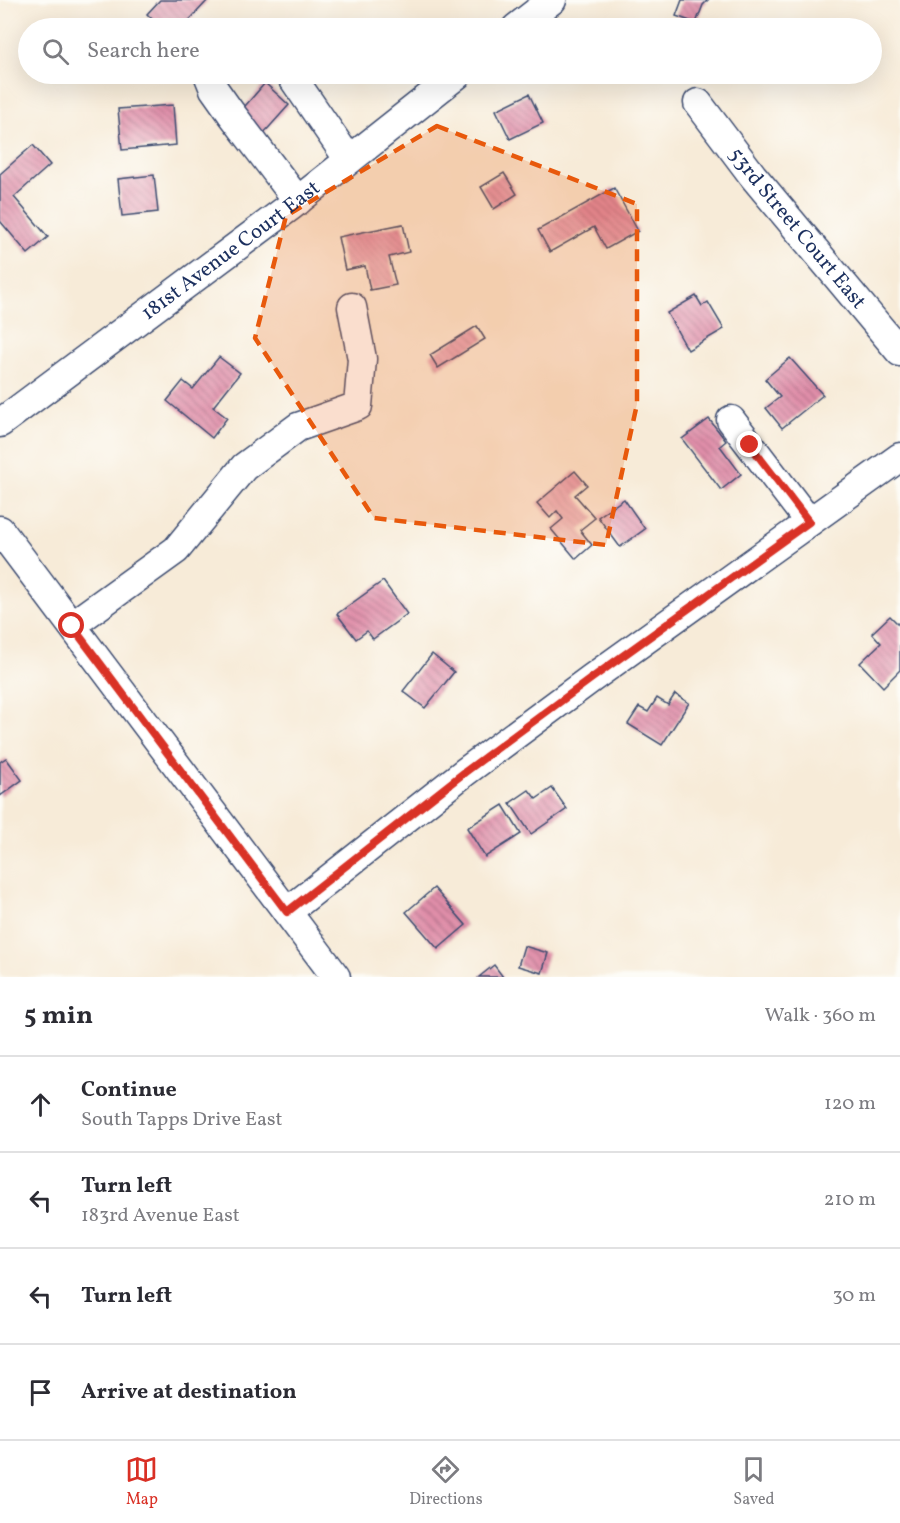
<!DOCTYPE html>
<html lang="en">
<head>
<meta charset="utf-8">
<style>
  body { margin:0; font-family:Vollkorn,serif; background:#f7f7f7; color:#2b2b33 }
  .stop { position:absolute; width:18px; height:18px; margin:-14px; border:4px solid #d93025; border-radius:50%; background:#fff }
  .stop.end { background:#d93025; border-color:#fff; box-shadow:0 2px 6px #0008 }
  .list { margin:0; padding:0; list-style:none }
  h2 { display:flex; justify-content:space-between; align-items:center; height:78px; margin:0; padding:0 24px; font-size:26px }
  h2 small { font-size:20px; font-weight:400; color:#7c7c81 }
  .list li { display:grid; grid-template-columns:39px 1fr auto; gap:18px; align-items:center; box-sizing:border-box; height:96px; padding:0 24px; border-top:2px solid #e1e1e2 }
  .list b { display:block; font-size:22px; white-space:nowrap }
  .list p { margin:0; font-size:20px; white-space:nowrap; color:#7c7c81 }
  .list em { font-size:20px; font-style:normal; color:#7c7c81 }
  .icon { flex:none; width:33px; height:33px; fill:none; stroke:currentColor; stroke-width:2; stroke-linecap:round; stroke-linejoin:round }
  .map { position:relative; flex:none; width:900px; height:977px; overflow:hidden }
  .search { position:absolute; background:#fff; box-shadow:0 6px 24px #0002; left:18px; right:18px; top:18px; height:66px; display:flex; align-items:center; gap:15px; box-sizing:border-box; padding:0 21px; border-radius:33px; color:#7c7c81; font-size:22px }
  .sheet { height:462px; background:#fff }
  nav { display:flex; justify-content:space-around; align-items:center; box-sizing:border-box; height:84px; border-top:2px solid #e1e1e2; background:#fff; font-size:16px; color:#7c7c81 }
  nav a { display:grid; justify-items:center; gap:3px }
  nav .on { color:#d93025 }
  .map>svg:first-child { display:block }
  .building { fill:url(#building-back-hatch) }
  .lines { fill:none; stroke-linecap:round; stroke-linejoin:round }
  .minor-casing { stroke:#3c4b70; stroke-width:31 }
  .minor { stroke:#fff; stroke-width:28 }
  .route { stroke:#d93025; stroke-width:8 }
  .marked { fill:#e8590c; fill-opacity:0.2; stroke:#e8590c; stroke-width:4.5; stroke-dasharray:12 8; stroke-linejoin:round }
  .labels { text-anchor:middle; dominant-baseline:central; stroke-width:4.5; stroke-linejoin:round; paint-order:stroke }
  .street-label { font-size:21px; fill:#1b2f5e; stroke:#fdfcf7 }
</style>
</head>
<body>
<div class="map">
<svg width="900" height="977" viewBox="0 0 900 977">
  <defs>
    <pattern id="building-back-hatch" width="6" height="6" patternUnits="userSpaceOnUse" patternTransform="scale(1.5)"><rect width="6" height="6" fill="#e08ea9"/><path d="M-1 5l2 2M0 0l6 6M5-1l2 2" fill="none" stroke="#b5748d"/></pattern>
  </defs>
  <rect width="100%" height="100%" fill="#fdfcf7"/>
  <filter id="ink" filterUnits="userSpaceOnUse"><feTurbulence type="fractalNoise" baseFrequency=".0167" numOctaves="2"/><feDisplacementMap in="SourceGraphic" scale="12" xChannelSelector="R" yChannelSelector="G"/><feConvolveMatrix kernelMatrix="1 2 1 2 8 2 1 2 1" color-interpolation-filters="sRGB"/></filter>
  <filter id="wash" filterUnits="userSpaceOnUse"><feTurbulence type="fractalNoise" baseFrequency=".008" numOctaves="4" result="noise"/><feDisplacementMap in="SourceGraphic" scale="24" xChannelSelector="R" yChannelSelector="G"/><feGaussianBlur stdDeviation="1.35" result="paint"/><feColorMatrix in="noise" values="0 0 0 0 0 0 0 0 0 0 0 0 0 0 0 0 0 1.4 0 .05"/><feComposite in="paint" operator="in"/></filter>
  <g filter="url(#wash)">
    <rect width="100%" height="100%" fill="#f7ebd8"/>
    <g id="blocks">
      <g class="building">
        <polygon points="160,0 208,0 182,28 147,28 154,21 147,14"/>
        <polygon points="682,0 708,0 703,5 696,23 676,16"/>
        <polygon points="265,83 289,105 263,134 239,113"/>
        <polygon points="529,94 543,123 510,139 496,110"/>
        <polygon points="173,105 176,145 122,150 118,109"/>
        <polygon points="33,145 50,165 14,197 48,237 28,254 0,221 0,174"/>
        <polygon points="504,173 517,194 494,209 481,187"/>
        <polygon points="154,175 158,212 122,216 118,179"/>
        <polygon points="614,188 638,231 606,249 594,227 550,252 538,230"/>
        <polygon points="403,224 409,252 389,257 396,285 370,290 365,266 345,270 338,237"/>
        <polygon points="696,296 702,306 708,302 724,329 688,350 667,313"/>
        <polygon points="477,326 485,339 438,368 430,355"/>
        <polygon points="219,357 240,373 213,407 227,418 212,438 167,401 183,381 193,389"/>
        <polygon points="790,358 823,395 782,428 766,408 780,397 765,379"/>
        <polygon points="709,419 726,441 720,446 741,474 721,490 682,439"/>
        <polygon points="575,471 587,485 575,495 595,518 580,530 592,545 576,559 551,529 563,519 557,511 550,518 537,503"/>
        <polygon points="624,499 645,529 620,547 598,517"/>
        <polygon points="383,581 407,614 373,639 367,631 356,639 337,614"/>
        <polygon points="890,616 900,626 900,670 883,687 860,663 881,643 872,633"/>
        <polygon points="432,654 454,672 425,708 403,691"/>
        <polygon points="675,694 689,703 662,745 628,724 639,707 648,712 657,698 668,705"/>
        <polygon points="6,758 22,780 0,796 0,762"/>
        <polygon points="552,788 567,809 531,834 510,803 529,790 536,799"/>
        <polygon points="503,805 521,834 485,857 467,828"/>
        <polygon points="434,888 466,925 438,949 406,912"/>
        <polygon points="524,946 548,953 542,973 518,966"/>
        <polygon points="494,965 503,977 479,977"/>
      </g>
    </g>
  </g>
  <g filter="url(#ink)">
    <use href="#blocks" fill-opacity="0" stroke="#3c4b70" stroke-width="1.5"/>
    <g class="lines">
      <g class="minor-casing">
        <g id="minor">
          <polyline points="516,28 552,0"/>
          <polyline points="208,74 214,89 231,113 298,201"/>
          <polyline points="290,74 349,160"/>
          <path id="s1" d="M 698,103 L 753,176 L 900,352"/>
          <polyline points="731,420 809,522"/>
          <path id="s2" d="M 0,423 L 291,206 L 458,74"/>
          <polyline points="0,530 336,977"/>
          <polyline points="72,625 176,550 244,467 298,427 358,406 362,359 352,307"/>
          <polyline points="287,912 465,772 592,678 900,457"/>
        </g>
      </g>
      <use href="#minor" class="minor"/>
    </g>
  </g>
  <g class="lines" filter="url(#ink)">
    <polyline class="route" points="72,626 287,912 465,772 592,678 809,522 750,445"/>
  </g>
  <path class="marked" d="M 437,126 L 637,204 L 637,404 L 606,545 L 374,518 L 255,338 L 286,216 Z"/>
  <g class="labels">
    <g class="street-label">
      <text stroke="none"><textPath href="#s1" startOffset="160">53rd Street Court East</textPath></text>
      <text stroke="none"><textPath href="#s2" startOffset="288">181st Avenue Court East</textPath></text>
    </g>
  </g>
</svg>
<div class="stop" style="left:72px;top:626px"></div>
<div class="stop end" style="left:750px;top:445px"></div>
<div class="search"><svg class="icon" aria-label="search" viewBox="0 0 24 24"><circle cx="10" cy="10" r="6"/><path d="M15 15l6 6"/></svg>Search here</div>
</div>
<section class="sheet">
<h2>5 min<small>Walk · 360 m</small></h2>
<ul class="list">
<li><svg class="icon" aria-label="ahead" viewBox="0 0 24 24"><path d="M12 20V5M6 11l6-6 6 6"/></svg><div><b>Continue</b><p>South Tapps Drive East</p></div><em>120 m</em></li>
<li><svg class="icon" aria-label="left" viewBox="0 0 24 24"><path d="M17 20v-9H6M10 6l-5 5 5 5"/></svg><div><b>Turn left</b><p>183rd Avenue East</p></div><em>210 m</em></li>
<li><svg class="icon" aria-label="left" viewBox="0 0 24 24"><path d="M17 20v-9H6M10 6l-5 5 5 5"/></svg><div><b>Turn left</b></div><em>30 m</em></li>
<li><svg class="icon" aria-label="arrive" viewBox="0 0 24 24"><path d="M6 21V4h12l-3 4 3 4H6"/></svg><div><b>Arrive at destination</b></div></li>
</ul>
</section>
<nav>
<a class="on"><svg class="icon" aria-label="map" viewBox="0 0 24 24"><path d="M3 6l6-2 6 2 6-2v14l-6 2-6-2-6 2zM9 4v14M15 6v14"/></svg>Map</a>
<a><svg class="icon" aria-label="directions" viewBox="0 0 24 24"><path d="M12 3l9 9-9 9-9-9zM9 14v-3h6M13 9l2 2-2 2"/></svg>Directions</a>
<a><svg class="icon" aria-label="saved" viewBox="0 0 24 24"><path d="M7 4h10v16l-5-4-5 4z"/></svg>Saved</a>
</nav>
</body>
</html>
